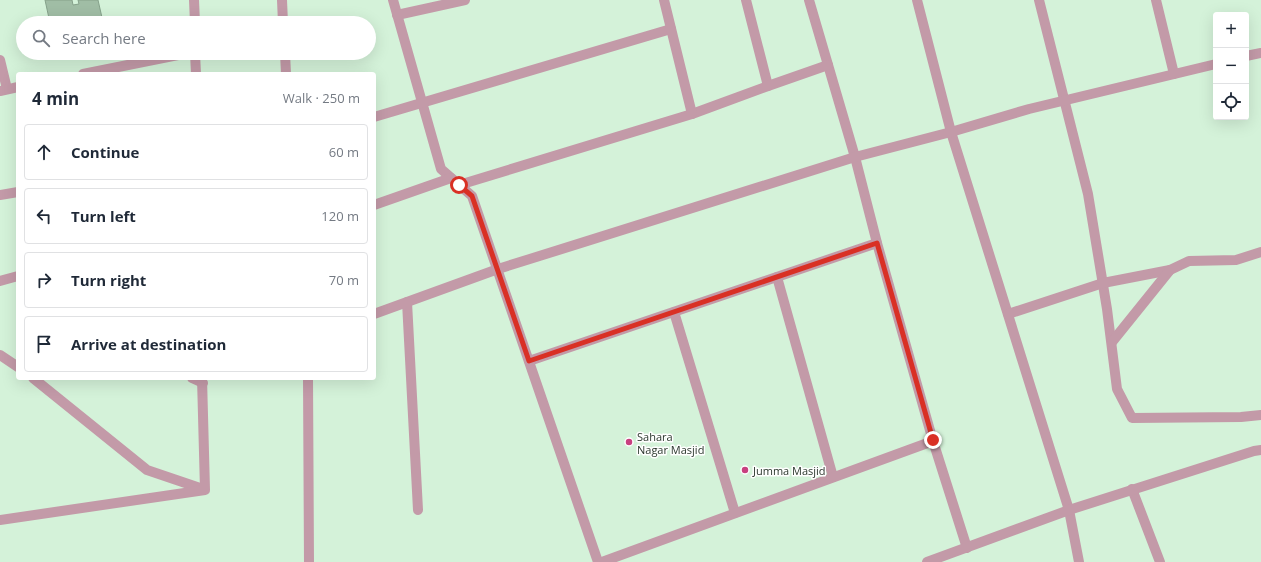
<!DOCTYPE html>
<html lang="en">
<head>
<meta charset="utf-8">
<style>
  body { margin:0; font-family:"Open Sans",sans-serif; background:#f2f2f3; color:#1f2937 }
  .controls { position:absolute; right:12px; top:12px; display:grid; overflow:hidden; border-radius:4px; box-shadow:0 4px 16px #0002 }
  .controls button { width:36px; height:36px; display:grid; place-items:center; padding:0; border:0; border-bottom:1px solid #e0e1e3; background:#fff; color:#1f2937; font:20px sans-serif }
  .stop { position:absolute; width:12px; height:12px; margin:-9px; border:3px solid #d93025; border-radius:50%; background:#fff }
  .stop.end { background:#d93025; border-color:#fff; box-shadow:0 1px 4px #0008 }
  .list { margin:0; padding:0; list-style:none }
  h2 { display:flex; justify-content:space-between; align-items:center; height:52px; margin:0; padding:0 16px; font-size:17px }
  h2 small { font-size:13px; font-weight:400; color:#747a83 }
  .list li { display:grid; grid-template-columns:26px 1fr auto; gap:12px; align-items:center; box-sizing:border-box; height:56px; margin:0 8px 8px; padding:0 8px; border:1px solid #e0e1e3; border-radius:4px }
  .list b { display:block; font-size:15px; white-space:nowrap }
  .list em { font-size:13px; font-style:normal; color:#747a83 }
  .icon { flex:none; width:22px; height:22px; fill:none; stroke:currentColor; stroke-width:2; stroke-linecap:round; stroke-linejoin:round }
  .map { position:relative; flex:none; width:1261px; height:562px; overflow:hidden }
  .search { position:absolute; background:#fff; box-shadow:0 4px 16px #0002; left:16px; top:16px; width:360px; height:44px; display:flex; align-items:center; gap:10px; box-sizing:border-box; padding:0 14px; border-radius:22px; color:#747a83; font-size:15px }
  .panel { position:absolute; background:#fff; box-shadow:0 4px 16px #0002; left:16px; top:72px; width:360px; height:308px; border-radius:4px }
  .map>svg:first-child { display:block }
  .building { fill:#a0bda5; stroke:#85a18a }
  .lines { fill:none; stroke-linecap:round; stroke-linejoin:round }
  .minor { stroke:#c39aa8; stroke-width:10 }
  .route { stroke:#d93025; stroke-width:5 }
  .poi-dot { fill:#c8407f; stroke:#fff; stroke-width:1.5 }
  .labels { text-anchor:middle; dominant-baseline:central; stroke-width:3; stroke-linejoin:round; paint-order:stroke }
  .poi-label { font-size:11px; fill:#2b372d; stroke:#fff; text-anchor:start }
</style>
</head>
<body>
<div class="map">
<svg width="1261" height="562" viewBox="0 0 1261 562">
  <rect width="100%" height="100%" fill="#d4f2d9"/>
  <polygon class="building" points="45,0 72,0 73,5 79,4 78,0 98,0 103,22 50,23"/>
  <g class="lines">
    <g class="minor">
      <polyline points="194,0 195,23"/>
      <polyline points="282,0 283,23"/>
      <polyline points="393,0 441,169 472,196 598,562"/>
      <polyline points="746,0 768,86"/>
      <polyline points="809,0 855,157 877,243 933,441 967,548"/>
      <polyline points="917,0 951,132 1069,510 1079,562"/>
      <polyline points="1039,0 1088,194 1107,309 1117,389 1132,418 1241,417 1261,415"/>
      <polyline points="1156,0 1174,74"/>
      <polyline points="397,15 465,0"/>
      <polyline points="195,53 196,74"/>
      <polyline points="285,53 286,74"/>
      <polyline points="1246,56 1261,53"/>
      <polyline points="0,60 7,89"/>
      <polyline points="83,74 188,53"/>
      <polyline points="0,91 18,87"/>
      <polyline points="692,114 768,86 828,65"/>
      <polyline points="374,117 671,29"/>
      <polyline points="459,185 692,114 664,0"/>
      <polyline points="0,195 18,192"/>
      <polyline points="374,205 451,178"/>
      <polyline points="777,277 833,477"/>
      <polyline points="0,281 18,276"/>
      <polyline points="407,302 418,510"/>
      <polyline points="674,312 735,513"/>
      <polyline points="374,314 498,269 855,157 951,132 1029,109 1216,64"/>
      <polyline points="1008,314 1103,283 1170,270"/>
      <polyline points="1112,342 1170,270 1189,261 1236,260 1261,252"/>
      <polyline points="0,355 18,367"/>
      <polyline points="529,361 877,243"/>
      <polyline points="33,378 147,470 203,489"/>
      <polyline points="192,378 203,383"/>
      <polyline points="308,378 309,562"/>
      <polyline points="1132,489 1160,562"/>
      <polyline points="0,520 205,490 202,378"/>
      <polyline points="602,562 933,441"/>
      <polyline points="927,562 1069,510 1254,451 1261,450"/>
    </g>
  </g>
  <g class="lines">
    <polyline class="route" points="459,185 472,196 529,361 877,243 933,440"/>
  </g>
  <g class="poi-dot">
    <circle cx="629" cy="442" r="4"/>
    <circle cx="745" cy="470" r="4"/>
  </g>
  <g class="labels">
    <g class="poi-label">
      <text x="637" y="436">Sahara<tspan x="637" dy="13">Nagar Masjid</tspan></text>
      <text x="753" y="470">Jumma Masjid</text>
    </g>
  </g>
</svg>
<div class="controls">
<button>+</button>
<button>−</button>
<button><svg class="icon" aria-label="locate" viewBox="0 0 24 24"><circle cx="12" cy="12" r="6"/><path d="M12 2v4M12 18v4M2 12h4M18 12h4"/></svg></button>
</div>
<div class="stop" style="left:459px;top:185px"></div>
<div class="stop end" style="left:933px;top:440px"></div>
<div class="search"><svg class="icon" aria-label="search" viewBox="0 0 24 24"><circle cx="10" cy="10" r="6"/><path d="M15 15l6 6"/></svg>Search here</div>
<section class="panel">
<h2>4 min<small>Walk · 250 m</small></h2>
<ul class="list">
<li><svg class="icon" aria-label="ahead" viewBox="0 0 24 24"><path d="M12 20V5M6 11l6-6 6 6"/></svg><div><b>Continue</b></div><em>60 m</em></li>
<li><svg class="icon" aria-label="left" viewBox="0 0 24 24"><path d="M17 20v-9H6M10 6l-5 5 5 5"/></svg><div><b>Turn left</b></div><em>120 m</em></li>
<li><svg class="icon" aria-label="right" viewBox="0 0 24 24"><path d="M7 20v-9h11M14 6l5 5-5 5"/></svg><div><b>Turn right</b></div><em>70 m</em></li>
<li><svg class="icon" aria-label="arrive" viewBox="0 0 24 24"><path d="M6 21V4h12l-3 4 3 4H6"/></svg><div><b>Arrive at destination</b></div></li>
</ul>
</section>
</div>
</body>
</html>
